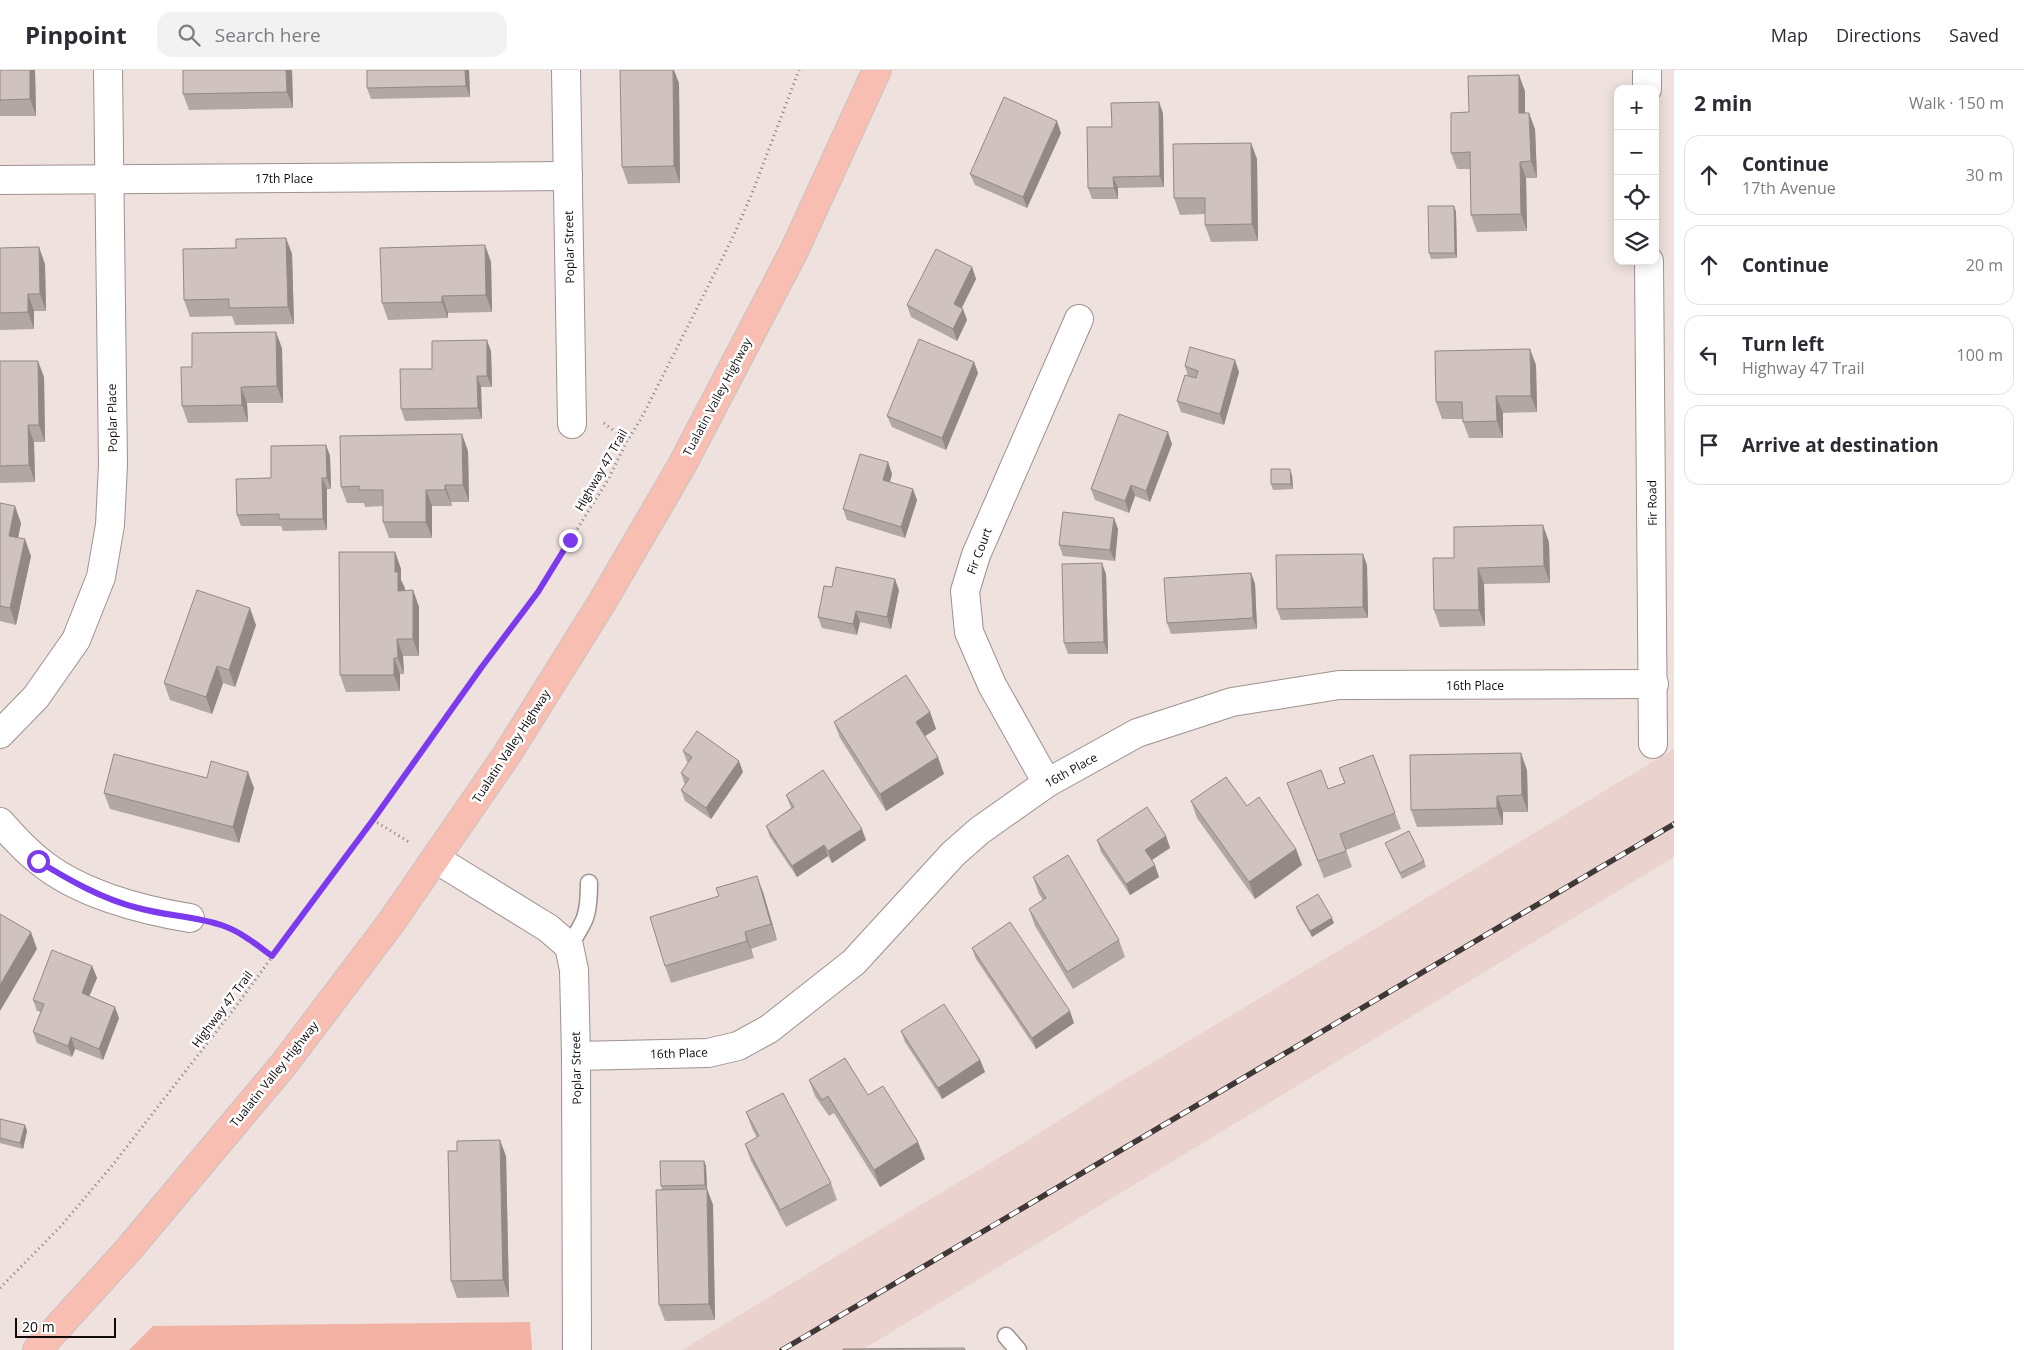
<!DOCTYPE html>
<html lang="en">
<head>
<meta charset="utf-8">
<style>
  body { margin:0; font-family:"Open Sans",sans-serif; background:#f2f2f3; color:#2b2b33 }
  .controls { position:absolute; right:15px; top:15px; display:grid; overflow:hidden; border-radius:10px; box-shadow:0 2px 12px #0003 }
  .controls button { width:45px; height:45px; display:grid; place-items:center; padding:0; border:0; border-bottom:1px solid #e1e1e2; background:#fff; color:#2b2b33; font:25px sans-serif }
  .scale { position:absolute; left:15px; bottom:12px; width:101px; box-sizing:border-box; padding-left:5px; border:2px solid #100b0a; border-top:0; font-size:14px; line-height:18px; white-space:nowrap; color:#100b0a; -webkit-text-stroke:4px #fff; paint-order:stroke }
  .stop { position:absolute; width:15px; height:15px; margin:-11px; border:4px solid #7c3aed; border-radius:50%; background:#fff }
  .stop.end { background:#7c3aed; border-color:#fff; box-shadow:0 1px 5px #0008 }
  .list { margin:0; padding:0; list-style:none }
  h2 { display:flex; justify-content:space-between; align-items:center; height:65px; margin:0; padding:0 20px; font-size:21px }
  h2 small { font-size:16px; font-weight:400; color:#7c7c81 }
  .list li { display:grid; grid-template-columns:32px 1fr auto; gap:15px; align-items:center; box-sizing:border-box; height:80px; margin:0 10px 10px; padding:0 10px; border:1px solid #e1e1e2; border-radius:15px }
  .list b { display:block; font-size:19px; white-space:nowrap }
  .list p { margin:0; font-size:16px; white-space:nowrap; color:#7c7c81 }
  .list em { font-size:16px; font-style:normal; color:#7c7c81 }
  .icon { flex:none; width:28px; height:28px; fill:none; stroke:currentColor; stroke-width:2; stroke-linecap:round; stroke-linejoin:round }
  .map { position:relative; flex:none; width:1674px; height:1280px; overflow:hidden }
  header { display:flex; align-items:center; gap:30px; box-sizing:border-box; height:70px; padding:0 25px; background:#fff; border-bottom:1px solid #e1e1e2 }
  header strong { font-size:24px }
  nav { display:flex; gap:28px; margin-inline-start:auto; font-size:18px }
  .search { width:350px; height:45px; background:#f2f2f3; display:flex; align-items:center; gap:12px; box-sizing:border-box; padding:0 18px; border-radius:15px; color:#7c7c81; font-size:19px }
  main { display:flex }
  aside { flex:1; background:#fff }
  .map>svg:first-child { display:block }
  .built { fill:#ead3ce }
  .green { fill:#f2b2a4 }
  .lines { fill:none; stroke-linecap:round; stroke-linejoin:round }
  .service-casing { stroke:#9e918e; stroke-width:19 }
  .minor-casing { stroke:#9e918e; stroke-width:30 }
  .trunk-casing { stroke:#c6c4c4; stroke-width:30 }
  .path { stroke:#847a78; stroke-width:3; stroke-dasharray:1 4; stroke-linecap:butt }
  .service { stroke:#fff; stroke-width:16 }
  .minor { stroke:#fff; stroke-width:28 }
  .trunk { stroke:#f8beb2; stroke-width:28 }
  .rail-casing { stroke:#3f3837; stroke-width:5.5 }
  .rail { stroke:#fff; stroke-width:4; stroke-dasharray:11; stroke-linecap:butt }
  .wall { fill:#b3a7a4 }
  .shaded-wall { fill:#928886 }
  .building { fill:#d0c2bf; stroke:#928886 }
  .route { stroke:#7c3aed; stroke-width:6 }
  .labels { text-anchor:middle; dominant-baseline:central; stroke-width:5; stroke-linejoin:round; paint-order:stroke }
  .street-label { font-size:12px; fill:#100b0a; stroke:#fff }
</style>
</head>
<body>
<header>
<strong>Pinpoint</strong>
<div class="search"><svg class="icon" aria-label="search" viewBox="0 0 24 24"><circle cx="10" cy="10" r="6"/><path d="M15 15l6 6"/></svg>Search here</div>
<nav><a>Map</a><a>Directions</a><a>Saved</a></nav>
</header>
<main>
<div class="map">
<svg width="1674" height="1280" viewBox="0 0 1674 1280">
  <rect width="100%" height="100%" fill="#efe1de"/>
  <polygon class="built" points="1674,679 1674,787 862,1280 682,1280 1036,1065 1115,1015"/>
  <polygon class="green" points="530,1252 532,1280 129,1280 153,1256"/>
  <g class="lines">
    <g class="service-casing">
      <g id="service">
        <path d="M 569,876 C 586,850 589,845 589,813"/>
        <polyline points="1006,1266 1018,1280"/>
      </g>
    </g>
    <g class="minor-casing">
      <g id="minor">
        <polyline points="566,0 572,354"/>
        <polyline points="1647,0 1647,19"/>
        <polyline points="0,110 568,106"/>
        <polyline points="1649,191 1653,674"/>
        <polyline points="0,664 36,627 76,570 101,507 110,455 113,395 108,0"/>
        <polyline points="1047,713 992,615 969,562 965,521 976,485 1079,249"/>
        <path d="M 0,752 C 12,765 24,779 38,790 C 77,823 140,840 190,848"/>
        <polyline points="436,789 548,858 569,876 574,900 576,986 577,1280"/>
        <polyline points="576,986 708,983 738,976 769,959 854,892 953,784 979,761 1047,713 1137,663 1232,632 1339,615 1654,614"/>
      </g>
    </g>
    <g class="trunk-casing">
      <polyline id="trunk" points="37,1280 129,1179 284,994 390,854 506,686 601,534 681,397 794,181 877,0"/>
    </g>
    <g class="path">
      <polyline points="604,353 627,371"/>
      <polyline points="373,750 409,772"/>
      <polyline points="219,855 238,863 272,885"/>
      <polyline points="0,1218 61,1156 111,1097 237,935 538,522 609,408 627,371 641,349 733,167 753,121 799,0"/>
    </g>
    <use href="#service" class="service"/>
    <use href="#minor" class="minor"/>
    <use href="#trunk" class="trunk"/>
    <g class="rail-casing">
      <polyline id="rail" points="782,1280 1674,754"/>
    </g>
    <use href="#rail" class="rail"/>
  </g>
  <g class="wall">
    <polygon points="0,0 35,0 36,46 0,46"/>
    <polygon points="183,0 292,0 293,38 189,40 183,24"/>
    <polygon points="469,0 470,27 371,29 367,18"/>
    <polygon points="679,13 680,113 628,114 622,97"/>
    <polygon points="1525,21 1525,43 1535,59 1537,108 1526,108 1527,161 1477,162 1471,145 1470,99 1457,99 1451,83 1469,42"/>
    <polygon points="1163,43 1164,117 1118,118 1118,129 1092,129 1088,118 1112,57"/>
    <polygon points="1061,63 1027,138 975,115 970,104"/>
    <polygon points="1251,73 1257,89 1258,171 1211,172 1205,155 1205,144 1180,145 1174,128"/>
    <polygon points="1454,136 1456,142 1457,188 1431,189 1429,183"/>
    <polygon points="286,168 292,184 294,254 235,255 232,246 190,247 184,230 236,178"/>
    <polygon points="485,175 491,192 492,242 448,243 448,248 388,250 382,233"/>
    <polygon points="0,178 45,194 46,241 34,241 34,259 0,260"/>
    <polygon points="972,197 976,209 962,238 967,250 957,271 911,247 907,235"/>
    <polygon points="282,278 283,333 247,333 248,352 188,353 182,336 192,297"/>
    <polygon points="491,281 492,317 481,317 482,349 405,351 401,339 432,299"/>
    <polygon points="0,291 44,307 45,372 34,372 35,412 0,413"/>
    <polygon points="974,292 978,303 946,380 892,357 887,346"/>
    <polygon points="1536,295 1537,342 1503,343 1503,368 1469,368 1463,352 1463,349 1442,349 1436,332"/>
    <polygon points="1185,296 1239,302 1224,355 1181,342 1177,331 1188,306"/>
    <polygon points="1172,374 1150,432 1135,426 1129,443 1095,430 1091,419"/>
    <polygon points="326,375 330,386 331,419 327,419 327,460 283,461 281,456 241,456 237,445 271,408"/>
    <polygon points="468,381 469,432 451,432 452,436 432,436 432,468 389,468 383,452 383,436 365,437 364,433 347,433 341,417"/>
    <polygon points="888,392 892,404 890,412 917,430 905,468 847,450 843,439"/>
    <polygon points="1292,405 1293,419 1273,420 1271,414"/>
    <polygon points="0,433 21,453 18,468 31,486 16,555 0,551"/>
    <polygon points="1118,459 1115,491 1063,486 1059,475"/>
    <polygon points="1549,472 1550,513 1484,514 1485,556 1440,557 1434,540 1454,488"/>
    <polygon points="395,482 401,499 401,510 405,520 413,520 419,537 419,586 403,586 404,604 400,604 400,621 346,622 340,605"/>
    <polygon points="1367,495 1368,548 1281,550 1277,539"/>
    <polygon points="1251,503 1255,514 1257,559 1171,564 1167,553"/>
    <polygon points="1106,504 1108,584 1068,584 1064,573"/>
    <polygon points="832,517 899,520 891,559 860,552 857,565 822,558 818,547"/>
    <polygon points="256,555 235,617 223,613 212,644 170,630 164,613"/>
    <polygon points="930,642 936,659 925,666 944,704 886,741 840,668 834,652"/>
    <polygon points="683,681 743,702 711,749 685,731 681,720 685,715 681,703 688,693 687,692"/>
    <polygon points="1373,685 1401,759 1346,780 1352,797 1324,808 1287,713 1328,719 1345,713 1339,698"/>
    <polygon points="1527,700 1528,742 1503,742 1503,755 1417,757 1411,740"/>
    <polygon points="207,708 254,718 239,773 110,739 104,723"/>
    <polygon points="786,725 866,770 832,793 828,786 797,807 770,767 766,756 791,738"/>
    <polygon points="1191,731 1247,736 1296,779 1302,795 1255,829 1197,748"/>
    <polygon points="1166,766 1170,778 1151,790 1159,807 1130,825 1101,782 1097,770"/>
    <polygon points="1385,773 1424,791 1426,797 1402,809"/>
    <polygon points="1033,807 1119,870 1125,887 1073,919 1035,856 1029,839 1043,830 1039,824"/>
    <polygon points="763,822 777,870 751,879 754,888 671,913 665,896 719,826"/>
    <polygon points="1296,837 1334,853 1312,867 1298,843"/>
    <polygon points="972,878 1074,953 1036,979 976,889"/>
    <polygon points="92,896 97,908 89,926 119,948 103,990 75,979 72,987 37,973 33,962 41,942 37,941 33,930"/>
    <polygon points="901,961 980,990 985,1002 942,1029 905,972"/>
    <polygon points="809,1010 925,1089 880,1117 834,1043 829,1046 815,1026"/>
    <polygon points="746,1042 831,1113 837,1130 786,1157 751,1091 745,1074 757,1068 752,1058"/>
    <polygon points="0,1049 25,1055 27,1061 23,1079 0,1073"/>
    <polygon points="506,1086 509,1227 457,1228 451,1211"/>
    <polygon points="704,1091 706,1096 707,1119 713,1135 715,1250 665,1251 659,1235 662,1119 661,1116"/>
  </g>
  <g class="shaded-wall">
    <polygon points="30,0 35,0 36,46 30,29"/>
    <polygon points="286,0 292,0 293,38 287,22"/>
    <polygon points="465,0 469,0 470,27 466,16"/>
    <polygon points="673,0 674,0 679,13 680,113 674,96"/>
    <polygon points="1519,5 1525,21 1525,60 1519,43"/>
    <polygon points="1159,32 1163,43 1164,117 1160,106"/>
    <polygon points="1529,43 1535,59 1537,108 1531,91"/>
    <polygon points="1057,51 1061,63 1027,138 1023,127"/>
    <polygon points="1251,73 1257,89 1258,171 1252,154"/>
    <polygon points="1520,92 1526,108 1527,161 1521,144"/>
    <polygon points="1113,107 1118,118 1118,129 1114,118"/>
    <polygon points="1454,136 1456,142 1457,188 1455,183"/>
    <polygon points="286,168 292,184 294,254 288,237"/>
    <polygon points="485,175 491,192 492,242 486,225"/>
    <polygon points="39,177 45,194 46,241 40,224"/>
    <polygon points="972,197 976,209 958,245 954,234"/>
    <polygon points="28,224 34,241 34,259 28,242"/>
    <polygon points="442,226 448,243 448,248 442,232"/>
    <polygon points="963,239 967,250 957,271 953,259"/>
    <polygon points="276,262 282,278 283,333 277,316"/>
    <polygon points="487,270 491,281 492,317 487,306"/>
    <polygon points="1530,279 1536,295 1537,342 1531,326"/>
    <polygon points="1235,290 1239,302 1224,355 1220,344"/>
    <polygon points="38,291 44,307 45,372 39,355"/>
    <polygon points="974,292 978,303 946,380 942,368"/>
    <polygon points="477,306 481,317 482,349 478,338"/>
    <polygon points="241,317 247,333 248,352 242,335"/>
    <polygon points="1496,326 1503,343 1503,368 1497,351"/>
    <polygon points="28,355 34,372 35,412 29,395"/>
    <polygon points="1168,362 1172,374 1150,432 1146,421"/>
    <polygon points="462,364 468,381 469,432 463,415"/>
    <polygon points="326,375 330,386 331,419 327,408"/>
    <polygon points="888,392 892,404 887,421 883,410"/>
    <polygon points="1290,399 1292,405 1293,419 1291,414"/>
    <polygon points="322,408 327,419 327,460 323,449"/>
    <polygon points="445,415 451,432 452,436 445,420"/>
    <polygon points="1131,415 1135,426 1129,443 1125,431"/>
    <polygon points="913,419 917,430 905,468 901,457"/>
    <polygon points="426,420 432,436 432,468 426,452"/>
    <polygon points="15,436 21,453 15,482 9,466"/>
    <polygon points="1114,448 1118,459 1115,491 1110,480"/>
    <polygon points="1543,455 1549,472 1550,513 1544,496"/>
    <polygon points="25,469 31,486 16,555 10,538"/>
    <polygon points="395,482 401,499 401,510 405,518 404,537 398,521 395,502"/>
    <polygon points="1363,484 1367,495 1368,548 1363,537"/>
    <polygon points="1102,493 1106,504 1108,584 1104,572"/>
    <polygon points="1478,498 1484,514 1485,556 1479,540"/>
    <polygon points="1251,503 1255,514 1257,559 1253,548"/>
    <polygon points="895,509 899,520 891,559 887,547"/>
    <polygon points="413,520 419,537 419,586 413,569"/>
    <polygon points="250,538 256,555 235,617 229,600"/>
    <polygon points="856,541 860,552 857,565 853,554"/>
    <polygon points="397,569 403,586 404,604 398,588"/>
    <polygon points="394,588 400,604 400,621 394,605"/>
    <polygon points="217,596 223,613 212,644 206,627"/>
    <polygon points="930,642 936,659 922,668 916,652"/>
    <polygon points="1521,683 1527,700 1528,742 1522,725"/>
    <polygon points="938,687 944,704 886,741 880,724"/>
    <polygon points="739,691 743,702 711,749 706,738"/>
    <polygon points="248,702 254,718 239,773 233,757"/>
    <polygon points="1497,726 1503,742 1503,755 1497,738"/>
    <polygon points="862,759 866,770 832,793 828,781"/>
    <polygon points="1166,766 1170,778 1149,792 1145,780"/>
    <polygon points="824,775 828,786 797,807 792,796"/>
    <polygon points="1296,779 1302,795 1255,829 1249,812"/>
    <polygon points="1155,795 1159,807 1130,825 1126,814"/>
    <polygon points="757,806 763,822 777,870 771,854"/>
    <polygon points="1332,848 1334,853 1312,867 1310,861"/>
    <polygon points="31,862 37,879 0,941 0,915"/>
    <polygon points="745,862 751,879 754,888 747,871"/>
    <polygon points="92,896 97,908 86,934 82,923"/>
    <polygon points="115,937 119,948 103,990 99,979"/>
    <polygon points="1070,941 1074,953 1036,979 1032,968"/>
    <polygon points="71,967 75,979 72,987 68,976"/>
    <polygon points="980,990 985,1002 942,1029 938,1018"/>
    <polygon points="25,1055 27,1061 23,1079 20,1073"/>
    <polygon points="500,1070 506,1086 509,1227 503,1210"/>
    <polygon points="918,1072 925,1089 880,1117 874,1100"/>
    <polygon points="704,1091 706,1096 707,1119 713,1135 715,1250 709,1234 707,1120 705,1115"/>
  </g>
  <g class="building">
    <polygon points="0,0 30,0 30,29 0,30"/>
    <polygon points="183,0 286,0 287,22 183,24"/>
    <polygon points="367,0 465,0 466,16 367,18"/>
    <polygon points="620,0 673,0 674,96 622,97"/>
    <polygon points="1519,5 1519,43 1529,43 1531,91 1520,92 1521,144 1471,145 1470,82 1451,83 1451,43 1469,42 1468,6"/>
    <polygon points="1004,27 1057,51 1023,127 970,104"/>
    <polygon points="1159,32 1160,106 1113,107 1114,118 1088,118 1087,57 1112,57 1111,33"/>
    <polygon points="1251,73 1252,154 1205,155 1205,128 1174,128 1173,74"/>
    <polygon points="1428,136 1454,136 1455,183 1429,183"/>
    <polygon points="286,168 288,237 229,238 229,229 184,230 183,179 236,178 236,169"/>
    <polygon points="485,175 486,225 442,226 442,232 382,233 380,178"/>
    <polygon points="39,177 40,224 28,224 28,242 0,243 0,178"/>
    <polygon points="936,179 972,197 954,234 963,239 953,259 907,235"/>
    <polygon points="276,262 277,316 241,317 242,335 182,336 181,297 192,297 192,263"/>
    <polygon points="919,269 974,292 942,368 887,346"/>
    <polygon points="487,270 487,306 477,306 478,338 401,339 400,299 432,299 432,271"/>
    <polygon points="1190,277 1235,290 1220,344 1177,331 1185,305 1196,308 1198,301 1185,296"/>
    <polygon points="1530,279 1531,326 1496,326 1497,351 1463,352 1462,332 1436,332 1435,281"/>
    <polygon points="0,291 38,291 39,355 28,355 29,395 0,396"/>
    <polygon points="1119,344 1168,362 1146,421 1131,415 1125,431 1091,419"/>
    <polygon points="462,364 463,415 445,415 445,420 426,420 426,452 383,452 383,420 359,420 359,416 341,417 340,366"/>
    <polygon points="326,375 327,408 322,408 323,449 279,449 279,444 237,445 236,409 271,408 271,376"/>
    <polygon points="860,384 888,392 883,410 913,419 901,457 843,439"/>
    <polygon points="1271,399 1290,399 1291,414 1271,414"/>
    <polygon points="0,433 15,436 9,466 25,469 10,538 0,536"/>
    <polygon points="1063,442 1114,448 1110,480 1059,475"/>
    <polygon points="1543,455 1544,496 1478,498 1479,540 1434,540 1433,488 1454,488 1454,457"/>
    <polygon points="339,482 395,482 395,502 398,502 398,521 413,520 413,569 397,569 398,588 394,588 394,605 340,605"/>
    <polygon points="1363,484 1363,537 1277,539 1276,485"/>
    <polygon points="1102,493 1104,572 1064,573 1062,494"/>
    <polygon points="836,497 895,509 887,547 856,541 853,554 818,547 824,516 832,517"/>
    <polygon points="1251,503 1253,548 1167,553 1164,508"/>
    <polygon points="197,520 250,538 229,600 217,596 206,627 164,613"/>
    <polygon points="906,605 930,642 916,652 938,687 880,724 834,652"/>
    <polygon points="697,661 739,691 706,738 681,720 689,709 681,703 692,687 683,681"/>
    <polygon points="1521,683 1522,725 1497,726 1497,738 1411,740 1410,685"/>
    <polygon points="114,684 207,708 211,691 248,702 233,757 104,723"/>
    <polygon points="1373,685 1395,743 1340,764 1346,781 1318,791 1287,713 1321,700 1328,719 1345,713 1339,698"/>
    <polygon points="823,700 862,759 828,781 824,775 792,796 766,756 794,737 786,725"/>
    <polygon points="1226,707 1247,736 1259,727 1296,779 1249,812 1191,731"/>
    <polygon points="1147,737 1166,766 1145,780 1155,795 1126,814 1097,770"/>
    <polygon points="1409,761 1424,791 1400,803 1385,773"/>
    <polygon points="1068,785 1119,870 1067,902 1029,839 1046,828 1033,807"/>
    <polygon points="757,806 771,854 745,862 747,871 665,896 650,847 719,826 716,818"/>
    <polygon points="1318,824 1332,848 1310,861 1296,837"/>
    <polygon points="0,844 31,862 0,915"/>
    <polygon points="1010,852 1070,941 1032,968 972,878"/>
    <polygon points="52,880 92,896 82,923 115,937 99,979 71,967 68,976 33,962 44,934 33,930"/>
    <polygon points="944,934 980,990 938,1018 901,961"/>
    <polygon points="845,988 868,1025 883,1016 918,1072 874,1100 828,1026 822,1030 809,1010"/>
    <polygon points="783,1023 831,1113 780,1140 745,1074 759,1066 746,1042"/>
    <polygon points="0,1049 25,1055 20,1073 0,1068"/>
    <polygon points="500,1070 503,1210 451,1211 448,1081 457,1081 457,1071"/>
    <polygon points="660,1091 704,1091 705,1115 661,1116"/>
    <polygon points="707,1119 709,1234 659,1235 656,1120"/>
    <polygon points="964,1278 965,1280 843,1280 843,1279"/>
  </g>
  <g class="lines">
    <path class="route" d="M 38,791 C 69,810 102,829 138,838 C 166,846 196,846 224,856 C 241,862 257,875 272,886 L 373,750 L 481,598 L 538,522 L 570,470"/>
  </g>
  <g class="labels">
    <g class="street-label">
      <text x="284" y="108">17th Place</text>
      <text transform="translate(569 177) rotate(-91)">Poplar Street</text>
      <text transform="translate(717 327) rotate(-62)">Tualatin Valley Highway</text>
      <text transform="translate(112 348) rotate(-91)">Poplar Place</text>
      <text transform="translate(601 400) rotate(-60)">Highway 47 Trail</text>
      <text transform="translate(1652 433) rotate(-91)">Fir Road</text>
      <text transform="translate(979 481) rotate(-69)">Fir Court</text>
      <text x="1475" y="615">16th Place</text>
      <text transform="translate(511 676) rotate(-57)">Tualatin Valley Highway</text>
      <text transform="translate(1071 700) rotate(-29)">16th Place</text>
      <text transform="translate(222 939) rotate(-53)">Highway 47 Trail</text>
      <text transform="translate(679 983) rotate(-2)">16th Place</text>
      <text transform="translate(576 998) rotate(-91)">Poplar Street</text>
      <text transform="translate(274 1004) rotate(-51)">Tualatin Valley Highway</text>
    </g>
  </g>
</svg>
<div class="controls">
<button>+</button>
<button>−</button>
<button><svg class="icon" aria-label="locate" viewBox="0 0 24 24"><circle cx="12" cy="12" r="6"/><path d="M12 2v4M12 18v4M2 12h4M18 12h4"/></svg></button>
<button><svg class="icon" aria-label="layers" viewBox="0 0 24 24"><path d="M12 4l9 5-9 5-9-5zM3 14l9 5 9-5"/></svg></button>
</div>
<div class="scale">20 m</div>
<div class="stop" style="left:38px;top:791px"></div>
<div class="stop end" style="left:570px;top:470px"></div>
</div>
<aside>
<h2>2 min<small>Walk · 150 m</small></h2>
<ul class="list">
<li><svg class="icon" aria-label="ahead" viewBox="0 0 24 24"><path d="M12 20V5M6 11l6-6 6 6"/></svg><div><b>Continue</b><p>17th Avenue</p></div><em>30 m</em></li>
<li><svg class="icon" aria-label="ahead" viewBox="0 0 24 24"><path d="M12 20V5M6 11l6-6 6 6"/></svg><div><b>Continue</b></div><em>20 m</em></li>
<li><svg class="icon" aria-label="left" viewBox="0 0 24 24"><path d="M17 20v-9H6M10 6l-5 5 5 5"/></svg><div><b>Turn left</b><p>Highway 47 Trail</p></div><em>100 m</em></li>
<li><svg class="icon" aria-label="arrive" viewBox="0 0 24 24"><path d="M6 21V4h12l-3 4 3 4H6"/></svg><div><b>Arrive at destination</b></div></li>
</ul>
</aside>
</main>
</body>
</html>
